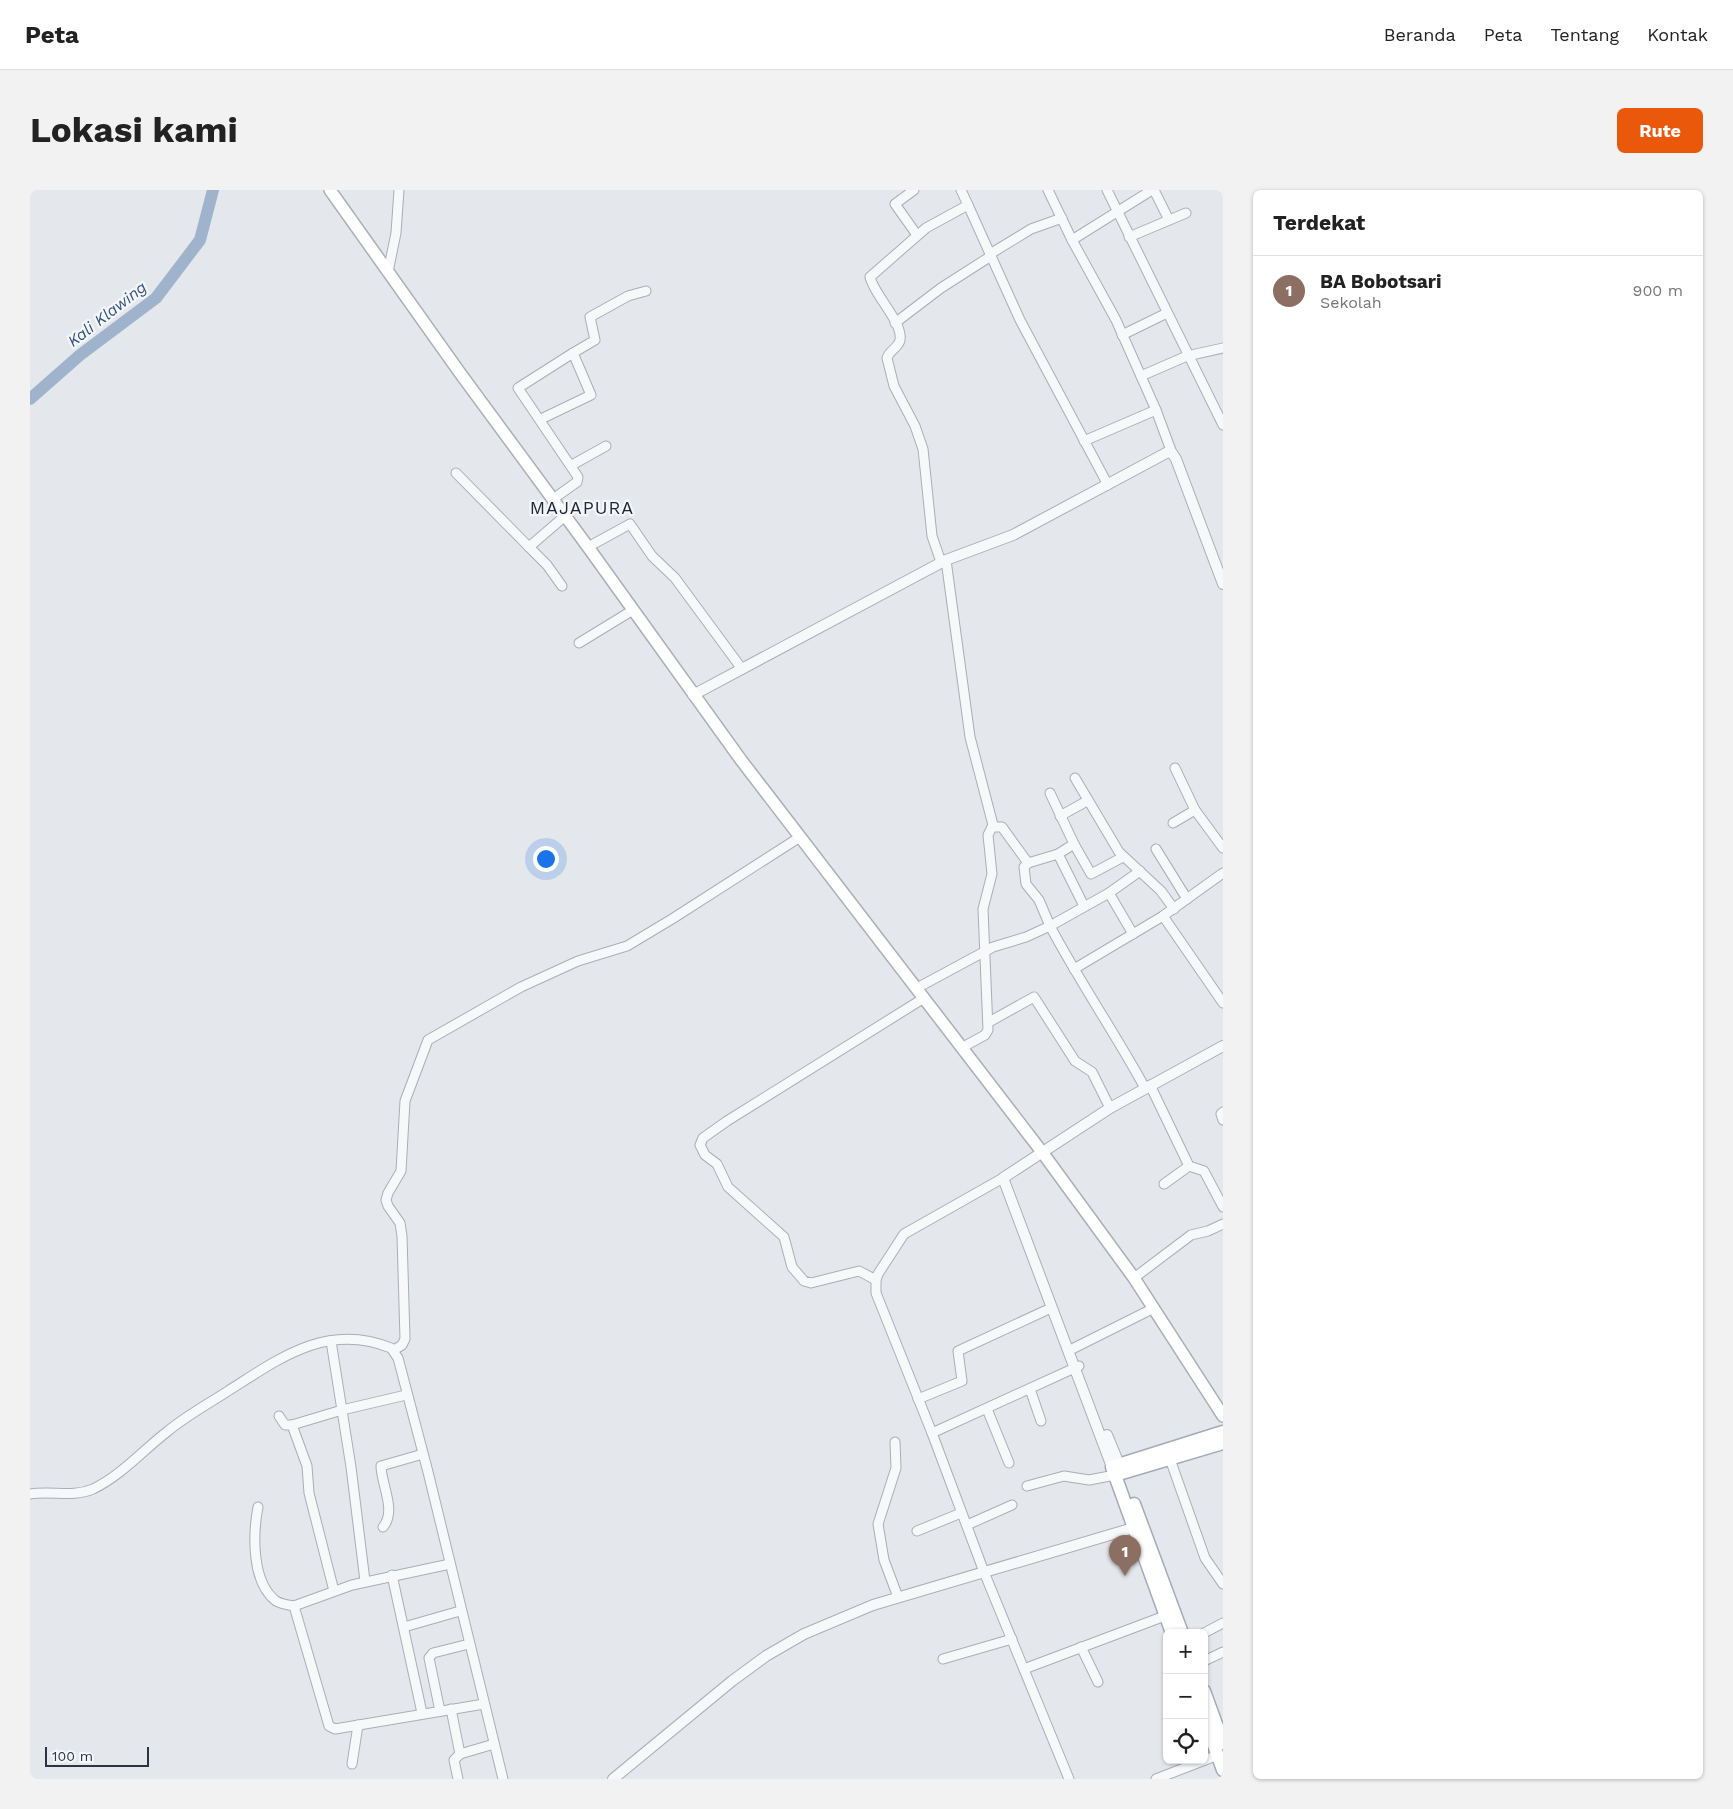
<!DOCTYPE html>
<html lang="id">
<head>
<meta charset="utf-8">
<style>
  body { margin:0; font-family:"Work Sans",sans-serif; background:#f2f2f2; color:#222 }
  .controls { position:absolute; right:15px; bottom:15px; display:grid; overflow:hidden; border-radius:8px; box-shadow:0 1px 4px #0004 }
  .controls button { width:45px; height:45px; display:grid; place-items:center; padding:0; border:0; border-bottom:1px solid #e0e0e0; background:#fff; color:#222; font:25px sans-serif }
  .scale { position:absolute; left:15px; bottom:12px; width:104px; box-sizing:border-box; padding-left:5px; border:2px solid #2b3445; border-top:0; font-size:14px; line-height:18px; white-space:nowrap; color:#2b3445; -webkit-text-stroke:4px #f4f6f9; paint-order:stroke }
  .you { position:absolute; left:515px; top:668px; width:18px; height:18px; margin:-12px; border:4px solid #fff; border-radius:50%; background:#1a73e8; box-shadow:0 0 0 8px #1a73e833 }
  .badge { display:grid; place-items:center; width:32px; height:32px; border-radius:50%; background:#ea580c; color:#fff; font-size:16px; font-weight:700 }
  .pin { position:absolute; translate:-50% -41px; filter:drop-shadow(0 1px 2px #0008) }
  .pin::after { content:''; position:absolute; top:26px; width:18px; height:15px; background:inherit; clip-path:polygon(0 0,100% 0,50% 100%) }
  .list { margin:0; padding:0; list-style:none }
  h2 { display:flex; justify-content:space-between; align-items:center; height:65px; margin:0; padding:0 20px; font-size:21px }
  h2 small { font-size:16px; font-weight:400; color:#767676 }
  .list li { display:grid; grid-template-columns:32px 1fr auto; gap:15px; align-items:center; box-sizing:border-box; height:70px; padding:0 20px; border-top:1px solid #e0e0e0 }
  .list b { display:block; font-size:19px; white-space:nowrap }
  .list p { margin:0; font-size:16px; white-space:nowrap; color:#767676 }
  .list em { font-size:16px; font-style:normal; color:#767676 }
  .icon { flex:none; width:28px; height:28px; fill:none; stroke:currentColor; stroke-width:2; stroke-linecap:round; stroke-linejoin:round }
  .map { position:relative; flex:none; width:1193px; height:1589px; overflow:hidden; border-radius:8px }
  header { display:flex; align-items:center; gap:30px; box-sizing:border-box; height:70px; padding:0 25px; background:#fff; border-bottom:1px solid #e0e0e0 }
  header strong { font-size:24px }
  nav { display:flex; gap:28px; margin-inline-start:auto; font-size:18px }
  .intro { display:flex; align-items:center; justify-content:space-between; box-sizing:border-box; height:120px; padding:0 30px }
  h1 { margin:0; font-size:35px }
  .button { padding:12px 22px; border-radius:8px; background:#ea580c; color:#fff; font-size:18px; font-weight:700 }
  main { display:flex; gap:30px; padding:0 30px }
  aside { flex:1; background:#fff; border-radius:8px; box-shadow:0 1px 4px #0004 }
  .map>svg:first-child { display:block }
  .lines { fill:none; stroke-linecap:round; stroke-linejoin:round }
  .river { stroke:#9fb4cc; stroke-width:12 }
  .minor-casing { stroke:#a9aeb7; stroke-width:11 }
  .tertiary-casing { stroke:#a9aeb7; stroke-width:12 }
  .secondary-casing { stroke:#a9aeb7; stroke-width:14 }
  .primary-casing { stroke:#a3abb8; stroke-width:15 }
  .minor { stroke:#f7f8fa; stroke-width:9 }
  .tertiary { stroke:#f7f8fa; stroke-width:10 }
  .secondary { stroke:#fff; stroke-width:11 }
  .primary { stroke:#fff; stroke-width:12 }
  .labels { text-anchor:middle; dominant-baseline:central; stroke-width:4.5; stroke-linejoin:round; paint-order:stroke }
  .water-label { font-size:16px; font-style:italic; fill:#34527a; stroke:#f4f6f9 }
  .quarter-label { font-size:18px; letter-spacing:1px; fill:#1d2536; stroke:#f4f6f9 }
</style>
</head>
<body>
<header>
<strong>Peta</strong>
<nav><a>Beranda</a><a>Peta</a><a>Tentang</a><a>Kontak</a></nav>
</header>
<div class="intro"><h1>Lokasi kami</h1><a class="button">Rute</a></div>
<main>
<div class="map">
<svg width="1193" height="1589" viewBox="0 0 1193 1589">
  <rect width="100%" height="100%" fill="#e4e7ec"/>
  <g class="lines">
    <polyline class="river" points="0,209 50,165 126,108 170,50 183,0"/>
    <g class="minor-casing">
      <g id="minor">
        <polyline points="884,0 865,14 887,45"/>
        <polyline points="931,0 938,15"/>
        <polyline points="1018,0 1042,50"/>
        <polyline points="1077,0 1193,235"/>
        <polyline points="1122,0 1042,50 1086,130 1126,220 1142,263"/>
        <polyline points="1124,0 1139,30"/>
        <polyline points="1099,47 1156,23"/>
        <polyline points="960,64 1001,39 1032,28"/>
        <polyline points="358,82 366,43 369,0"/>
        <polyline points="865,133 911,98 961,66 990,130 1078,295"/>
        <polyline points="1092,145 1137,123"/>
        <polyline points="1111,186 1157,166 1193,158"/>
        <polyline points="511,229 561,205 543,163 565,150 560,127 598,106 616,101"/>
        <polyline points="1054,251 1126,220"/>
        <polyline points="542,275 576,256"/>
        <polyline points="426,283 499,357 535,326"/>
        <polyline points="523,309 547,292 548,287 488,198 543,163"/>
        <polyline points="499,357 517,375 532,396"/>
        <polyline points="558,357 600,334 622,366 645,388 712,479"/>
        <polyline points="916,370 940,547 963,635 958,645 962,684 953,719 958,840 955,845 933,857"/>
        <path d="M 911,372 L 902,346 L 893,259 L 885,236 L 864,196 L 857,168 C 859,161 869,157 870,150 C 873,132 844,105 840,87 L 896,38 L 938,15 L 961,66"/>
        <polyline points="549,453 603,420"/>
        <polyline points="1145,578 1165,620 1193,658"/>
        <polyline points="1045,588 1089,662 1131,701 1144,719"/>
        <polyline points="1020,603 1044,654 1028,664 998,673 994,677 996,694 1009,710 1020,736 1079,703 1103,744"/>
        <polyline points="1030,626 1057,611"/>
        <polyline points="1143,633 1165,620"/>
        <polyline points="962,637 972,637 998,673"/>
        <polyline points="1044,654 1061,684 1093,667"/>
        <polyline points="1126,659 1157,709"/>
        <polyline points="1028,664 1054,716"/>
        <polyline points="1079,703 1110,681"/>
        <polyline points="1133,726 1193,813"/>
        <polyline points="1044,779 1133,726 1193,683"/>
        <path d="M 887,798 L 963,757 L 996,747 L 1020,736 C 1049,791 1085,843 1115,898"/>
        <polyline points="959,832 1004,807 1045,871 1062,882 1080,918"/>
        <polyline points="1120,895 1159,976 1174,981 1193,1017"/>
        <polyline points="1193,922 1191,924 1193,930"/>
        <polyline points="973,988 874,1044 848,1084 846,1090 846,1103 902,1243 954,1382 1039,1589"/>
        <polyline points="1134,994 1159,976"/>
        <polyline points="1104,1088 1161,1045 1178,1041 1193,1034"/>
        <polyline points="846,1090 829,1081 781,1093 774,1091 762,1077 754,1047 698,997 687,974 675,965 670,955 673,948 697,931 894,808"/>
        <polyline points="301,1151 321,1277 335,1391"/>
        <polyline points="1042,1159 1124,1118"/>
        <polyline points="364,1160 372,1155 375,1149 372,1046 370,1033 358,1016 356,1010 358,1003 371,981 375,911 398,850 491,797 548,771 597,756 642,729 770,647"/>
        <polyline points="1000,1199 1011,1231"/>
        <polyline points="888,1209 932,1191 928,1161 1021,1118"/>
        <polyline points="957,1219 979,1273"/>
        <polyline points="249,1226 255,1235 262,1235 312,1220 376,1205"/>
        <polyline points="262,1235 277,1276 279,1303 304,1401"/>
        <polyline points="902,1243 1049,1176"/>
        <polyline points="865,1252 866,1278 848,1334 854,1370 868,1407"/>
        <polyline points="1140,1269 1175,1368 1193,1394"/>
        <polyline points="997,1296 1034,1286 1059,1290 1085,1285"/>
        <path d="M 0,1304 C 21,1300 42,1308 63,1299 C 92,1285 113,1260 138,1241 C 156,1226 178,1214 198,1201 C 250,1168 297,1132 361,1158 L 368,1168 L 398,1282 L 473,1589"/>
        <path d="M 228,1317 C 223,1343 221,1392 246,1411 C 251,1414 258,1415 264,1416 L 299,1536 L 305,1539 L 454,1514"/>
        <polyline points="937,1335 982,1315"/>
        <path d="M 353,1337 C 367,1321 351,1294 351,1276 L 393,1264"/>
        <polyline points="887,1341 931,1323"/>
        <polyline points="362,1385 392,1523"/>
        <polyline points="264,1416 322,1395 420,1374"/>
        <polyline points="374,1437 430,1421"/>
        <polyline points="1174,1443 1193,1433"/>
        <polyline points="1051,1457 1068,1492"/>
        <polyline points="913,1469 982,1449"/>
        <polyline points="1174,1471 1193,1462"/>
        <polyline points="994,1479 1140,1424"/>
        <polyline points="421,1519 430,1564 424,1570 428,1589"/>
        <polyline points="410,1521 399,1468 403,1463 439,1454"/>
        <polyline points="430,1564 464,1554"/>
        <polyline points="322,1574 328,1535"/>
        <polyline points="1126,1589 1188,1565"/>
      </g>
    </g>
    <g class="tertiary-casing">
      <g id="tertiary">
        <polyline points="663,505 916,370 983,345 1138,262 1142,263 1146,269 1193,394"/>
        <polyline points="1077,1245 1089,1274"/>
        <polyline points="1082,1277 973,988 1080,918 1193,856"/>
        <polyline points="583,1589 702,1491 736,1466 774,1444 843,1415 1110,1336"/>
      </g>
    </g>
    <g class="secondary-casing">
      <polyline id="secondary" points="300,0 430,183 558,357 711,570 1012,962 1104,1088 1193,1226"/>
    </g>
    <g class="primary-casing">
      <g id="primary">
        <polyline points="1085,1285 1193,1253"/>
        <polyline points="1104,1314 1152,1443"/>
        <polyline points="1142,1443 1082,1277 1193,1242"/>
        <polyline points="1174,1501 1193,1553"/>
        <polyline points="1174,1528 1193,1580"/>
      </g>
    </g>
    <use href="#minor" class="minor"/>
    <use href="#tertiary" class="tertiary"/>
    <use href="#secondary" class="secondary"/>
    <use href="#primary" class="primary"/>
  </g>
  <g class="labels">
    <g class="water-label">
      <text transform="translate(77 124) rotate(-38)">Kali Klawing</text>
    </g>
    <g class="quarter-label">
      <text x="552" y="317">MAJAPURA</text>
    </g>
  </g>
</svg>
<div class="controls">
<button>+</button>
<button>−</button>
<button><svg class="icon" aria-label="locate" viewBox="0 0 24 24"><circle cx="12" cy="12" r="6"/><path d="M12 2v4M12 18v4M2 12h4M18 12h4"/></svg></button>
</div>
<div class="scale">100 m</div>
<div class="you"></div>
<div class="pin badge" style="left:1095px;top:1386px;background:#8d6e63">1</div>
</div>
<aside>
<h2>Terdekat<small></small></h2>
<ul class="list">
<li><span class="badge" style="background:#8d6e63">1</span><div><b>BA Bobotsari</b><p>Sekolah</p></div><em>900 m</em></li>
</ul>
</aside>
</main>
</body>
</html>
